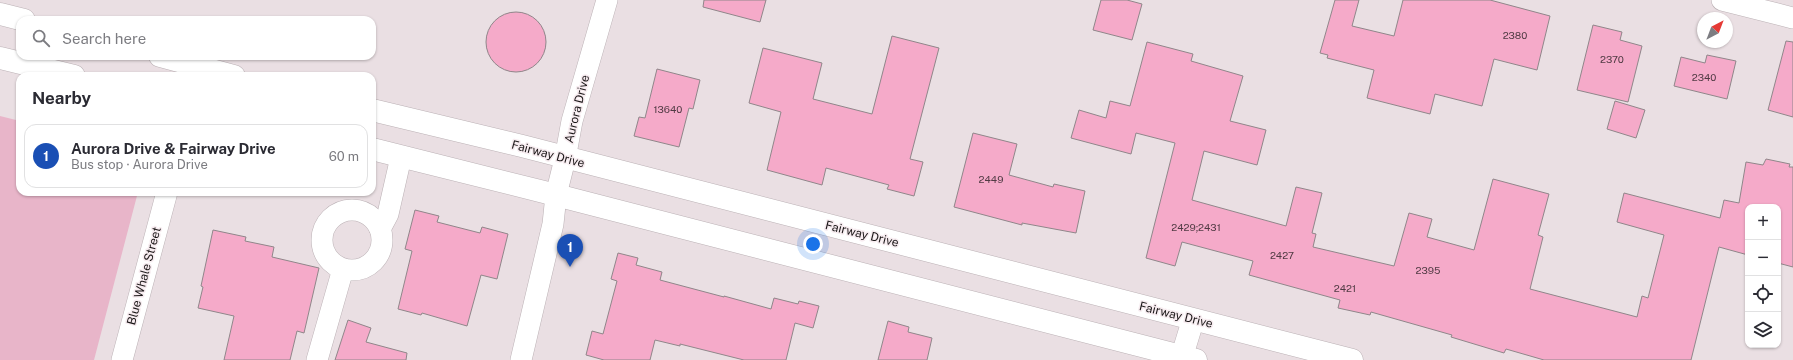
<!DOCTYPE html>
<html lang="en">
<head>
<meta charset="utf-8">
<style>
  body { margin:0; font-family:"Public Sans",sans-serif; background:#f2f2f3; color:#2b2b33 }
  .controls { position:absolute; right:12px; bottom:12px; display:grid; overflow:hidden; border-radius:8px; box-shadow:0 1px 3px #0004 }
  .controls button { width:36px; height:36px; display:grid; place-items:center; padding:0; border:0; border-bottom:1px solid #e1e1e2; background:#fff; color:#2b2b33; font:20px sans-serif }
  .compass { position:absolute; left:1697px; top:12px; width:36px; height:36px; border-radius:50%; background:#fff; box-shadow:0 1px 3px #0004; rotate:42deg }
  .you { position:absolute; left:813px; top:244px; width:14px; height:14px; margin:-10px; border:3px solid #fff; border-radius:50%; background:#1a73e8; box-shadow:0 0 0 6px #1a73e833 }
  .badge { display:grid; place-items:center; width:26px; height:26px; border-radius:50%; background:#267b27; color:#fff; font-size:13px; font-weight:700 }
  .pin { position:absolute; translate:-50% -33px; filter:drop-shadow(0 1px 2px #0008) }
  .pin::after { content:''; position:absolute; top:21px; width:14px; height:12px; background:inherit; clip-path:polygon(0 0,100% 0,50% 100%) }
  .list { margin:0; padding:0; list-style:none }
  h2 { display:flex; justify-content:space-between; align-items:center; height:52px; margin:0; padding:0 16px; font-size:17px }
  h2 small { font-size:13px; font-weight:400; color:#7c7c81 }
  .list li { display:grid; grid-template-columns:26px 1fr auto; gap:12px; align-items:center; box-sizing:border-box; height:64px; margin:0 8px 8px; padding:0 8px; border:1px solid #e1e1e2; border-radius:12px }
  .list b { display:block; font-size:15px; white-space:nowrap }
  .list p { margin:0; font-size:13px; white-space:nowrap; color:#7c7c81 }
  .list em { font-size:13px; font-style:normal; color:#7c7c81 }
  .icon { flex:none; width:22px; height:22px; fill:none; stroke:currentColor; stroke-width:2; stroke-linecap:round; stroke-linejoin:round }
  .map { position:relative; flex:none; width:1793px; height:360px; overflow:hidden }
  .search { position:absolute; background:#fff; box-shadow:0 1px 3px #0004; left:16px; top:16px; width:360px; height:44px; display:flex; align-items:center; gap:10px; box-sizing:border-box; padding:0 14px; border-radius:12px; color:#7c7c81; font-size:15px }
  .panel { position:absolute; background:#fff; box-shadow:0 1px 3px #0004; left:16px; top:72px; width:360px; height:124px; border-radius:12px }
  .map>svg:first-child { display:block }
  .green { fill:#e8b5c9 }
  .building { fill:#f5aac9; stroke:#90868a }
  .lines { fill:none; stroke-linecap:round; stroke-linejoin:round }
  .minor-casing { stroke:#bbb1b5; stroke-width:22 }
  .tertiary-casing { stroke:#bbb1b5; stroke-width:23 }
  .minor { stroke:#fff; stroke-width:21 }
  .tertiary { stroke:#fff; stroke-width:22 }
  .labels { text-anchor:middle; dominant-baseline:central; stroke-width:3; stroke-linejoin:round; paint-order:stroke }
  .number-label { font-size:10px; fill:#513b44 }
  .street-label { font-size:12px; fill:#1a1617; stroke:#f7ecf0 }
</style>
</head>
<body>
<div class="map">
<svg width="1793" height="360" viewBox="0 0 1793 360">
  <rect width="100%" height="100%" fill="#eadfe3"/>
  <polygon class="green" points="0,116 20,121 20,192 138,192 94,360 0,360"/>
  <g class="building">
    <polygon points="704,0 766,0 760,22 703,7"/>
    <polygon points="1101,0 1127,0 1142,4 1132,40 1093,30"/>
    <polygon points="1335,0 1359,0 1352,26 1394,36 1403,0 1490,0 1550,16 1537,70 1494,59 1482,106 1435,94 1430,114 1367,98 1374,70 1327,58 1328,55 1320,53"/>
    <circle cx="516" cy="42" r="30"/>
    <polygon points="1593,25 1622,32 1620,40 1642,46 1628,102 1577,90"/>
    <polygon points="892,36 939,48 910,159 923,162 914,196 887,189 889,185 826,168 822,185 767,170 781,112 749,103 763,48 822,63 813,99 872,114"/>
    <polygon points="1786,41 1793,42 1793,117 1768,110"/>
    <polygon points="1147,42 1193,54 1191,61 1243,76 1230,121 1266,130 1257,165 1204,151 1192,200 1286,226 1296,187 1322,193 1312,233 1316,234 1313,247 1394,266 1409,213 1432,219 1427,237 1474,250 1493,179 1549,194 1538,235 1543,237 1530,289 1637,317 1642,296 1648,298 1664,235 1617,222 1624,193 1720,218 1724,200 1739,203 1746,162 1763,165 1766,159 1790,164 1789,167 1793,167 1793,267 1778,263 1778,207 1748,207 1748,255 1719,247 1691,360 1544,360 1506,349 1504,353 1451,337 1452,335 1371,312 1370,315 1338,308 1340,300 1249,275 1253,261 1182,242 1175,266 1146,258 1175,143 1136,133 1131,154 1071,138 1079,110 1106,118 1110,101 1130,106"/>
    <polygon points="1707,55 1736,61 1727,99 1674,86 1681,57 1705,63"/>
    <polygon points="657,69 700,80 693,109 689,108 679,147 634,136 639,117 645,118"/>
    <polygon points="1615,101 1645,110 1636,138 1607,129"/>
    <polygon points="973,133 1017,144 1009,175 1053,187 1054,184 1085,191 1076,233 1022,223 1022,225 954,207"/>
    <polygon points="415,210 439,216 437,222 480,233 482,227 508,234 497,279 481,275 467,326 422,313 421,315 398,309 412,251 405,249"/>
    <polygon points="213,230 246,237 245,241 274,247 272,257 319,268 304,333 297,331 290,360 224,360 234,316 198,308 203,287 201,286"/>
    <polygon points="618,253 638,258 636,265 662,272 660,280 724,297 724,296 771,309 774,298 798,304 799,301 819,306 813,328 795,323 786,360 744,360 680,344 680,346 655,340 650,360 604,360 586,355 592,331 603,334 617,281 611,279"/>
    <polygon points="348,320 371,328 366,342 407,353 406,360 335,360"/>
    <polygon points="888,321 909,327 908,332 932,338 927,360 878,360"/>
  </g>
  <g class="lines">
    <g class="minor-casing">
      <g id="minor">
        <polyline points="1722,0 1793,18"/>
        <circle cx="352" cy="240" r="30"/>
        <polyline points="380,229 388,214 401,157"/>
        <polyline points="122,360 167,192"/>
        <polyline points="317,360 343,269"/>
        <polyline points="521,360 553,224 556,195 565,159 572,121 607,0"/>
      </g>
    </g>
    <g class="tertiary-casing">
      <g id="tertiary">
        <polyline points="0,14 24,20"/>
        <polyline points="160,56 234,76"/>
        <polyline points="0,58 74,76"/>
        <polyline points="372,110 522,146 1352,360"/>
        <polyline points="372,149 556,195 1196,360"/>
        <polyline points="1182,356 1193,320"/>
      </g>
    </g>
    <use href="#minor" class="minor"/>
    <use href="#tertiary" class="tertiary"/>
  </g>
  <g class="labels">
    <g class="number-label">
      <text x="1515" y="35">2380</text>
      <text x="1612" y="59">2370</text>
      <text x="1704" y="77">2340</text>
      <text x="668" y="109">13640</text>
      <text x="991" y="179">2449</text>
      <text x="1196" y="227">2429;2431</text>
      <text x="1282" y="255">2427</text>
      <text x="1428" y="270">2395</text>
      <text x="1345" y="288">2421</text>
    </g>
    <g class="street-label">
      <text transform="translate(577 109) rotate(-76)">Aurora Drive</text>
      <text transform="translate(548 154) rotate(15)">Fairway Drive</text>
      <text transform="translate(862 234) rotate(14)">Fairway Drive</text>
      <text transform="translate(144 276) rotate(-75)">Blue Whale Street</text>
      <text transform="translate(1176 315) rotate(14)">Fairway Drive</text>
    </g>
  </g>
</svg>
<div class="controls">
<button>+</button>
<button>−</button>
<button><svg class="icon" aria-label="locate" viewBox="0 0 24 24"><circle cx="12" cy="12" r="6"/><path d="M12 2v4M12 18v4M2 12h4M18 12h4"/></svg></button>
<button><svg class="icon" aria-label="layers" viewBox="0 0 24 24"><path d="M12 4l9 5-9 5-9-5zM3 14l9 5 9-5"/></svg></button>
</div>
<svg class="compass" viewBox="-18 -18 36 36"><path d="M0-13l5 13h-10z" fill="#e53935"/><path d="M0 13l5-13h-10z" fill="#7c7c81"/></svg>
<div class="you"></div>
<div class="pin badge" style="left:570px;top:267px;background:#1a4fb4">1</div>
<div class="search"><svg class="icon" aria-label="search" viewBox="0 0 24 24"><circle cx="10" cy="10" r="6"/><path d="M15 15l6 6"/></svg>Search here</div>
<section class="panel">
<h2>Nearby<small></small></h2>
<ul class="list">
<li><span class="badge" style="background:#1a4fb4">1</span><div><b>Aurora Drive &amp; Fairway Drive</b><p>Bus stop · Aurora Drive</p></div><em>60 m</em></li>
</ul>
</section>
</div>
</body>
</html>
